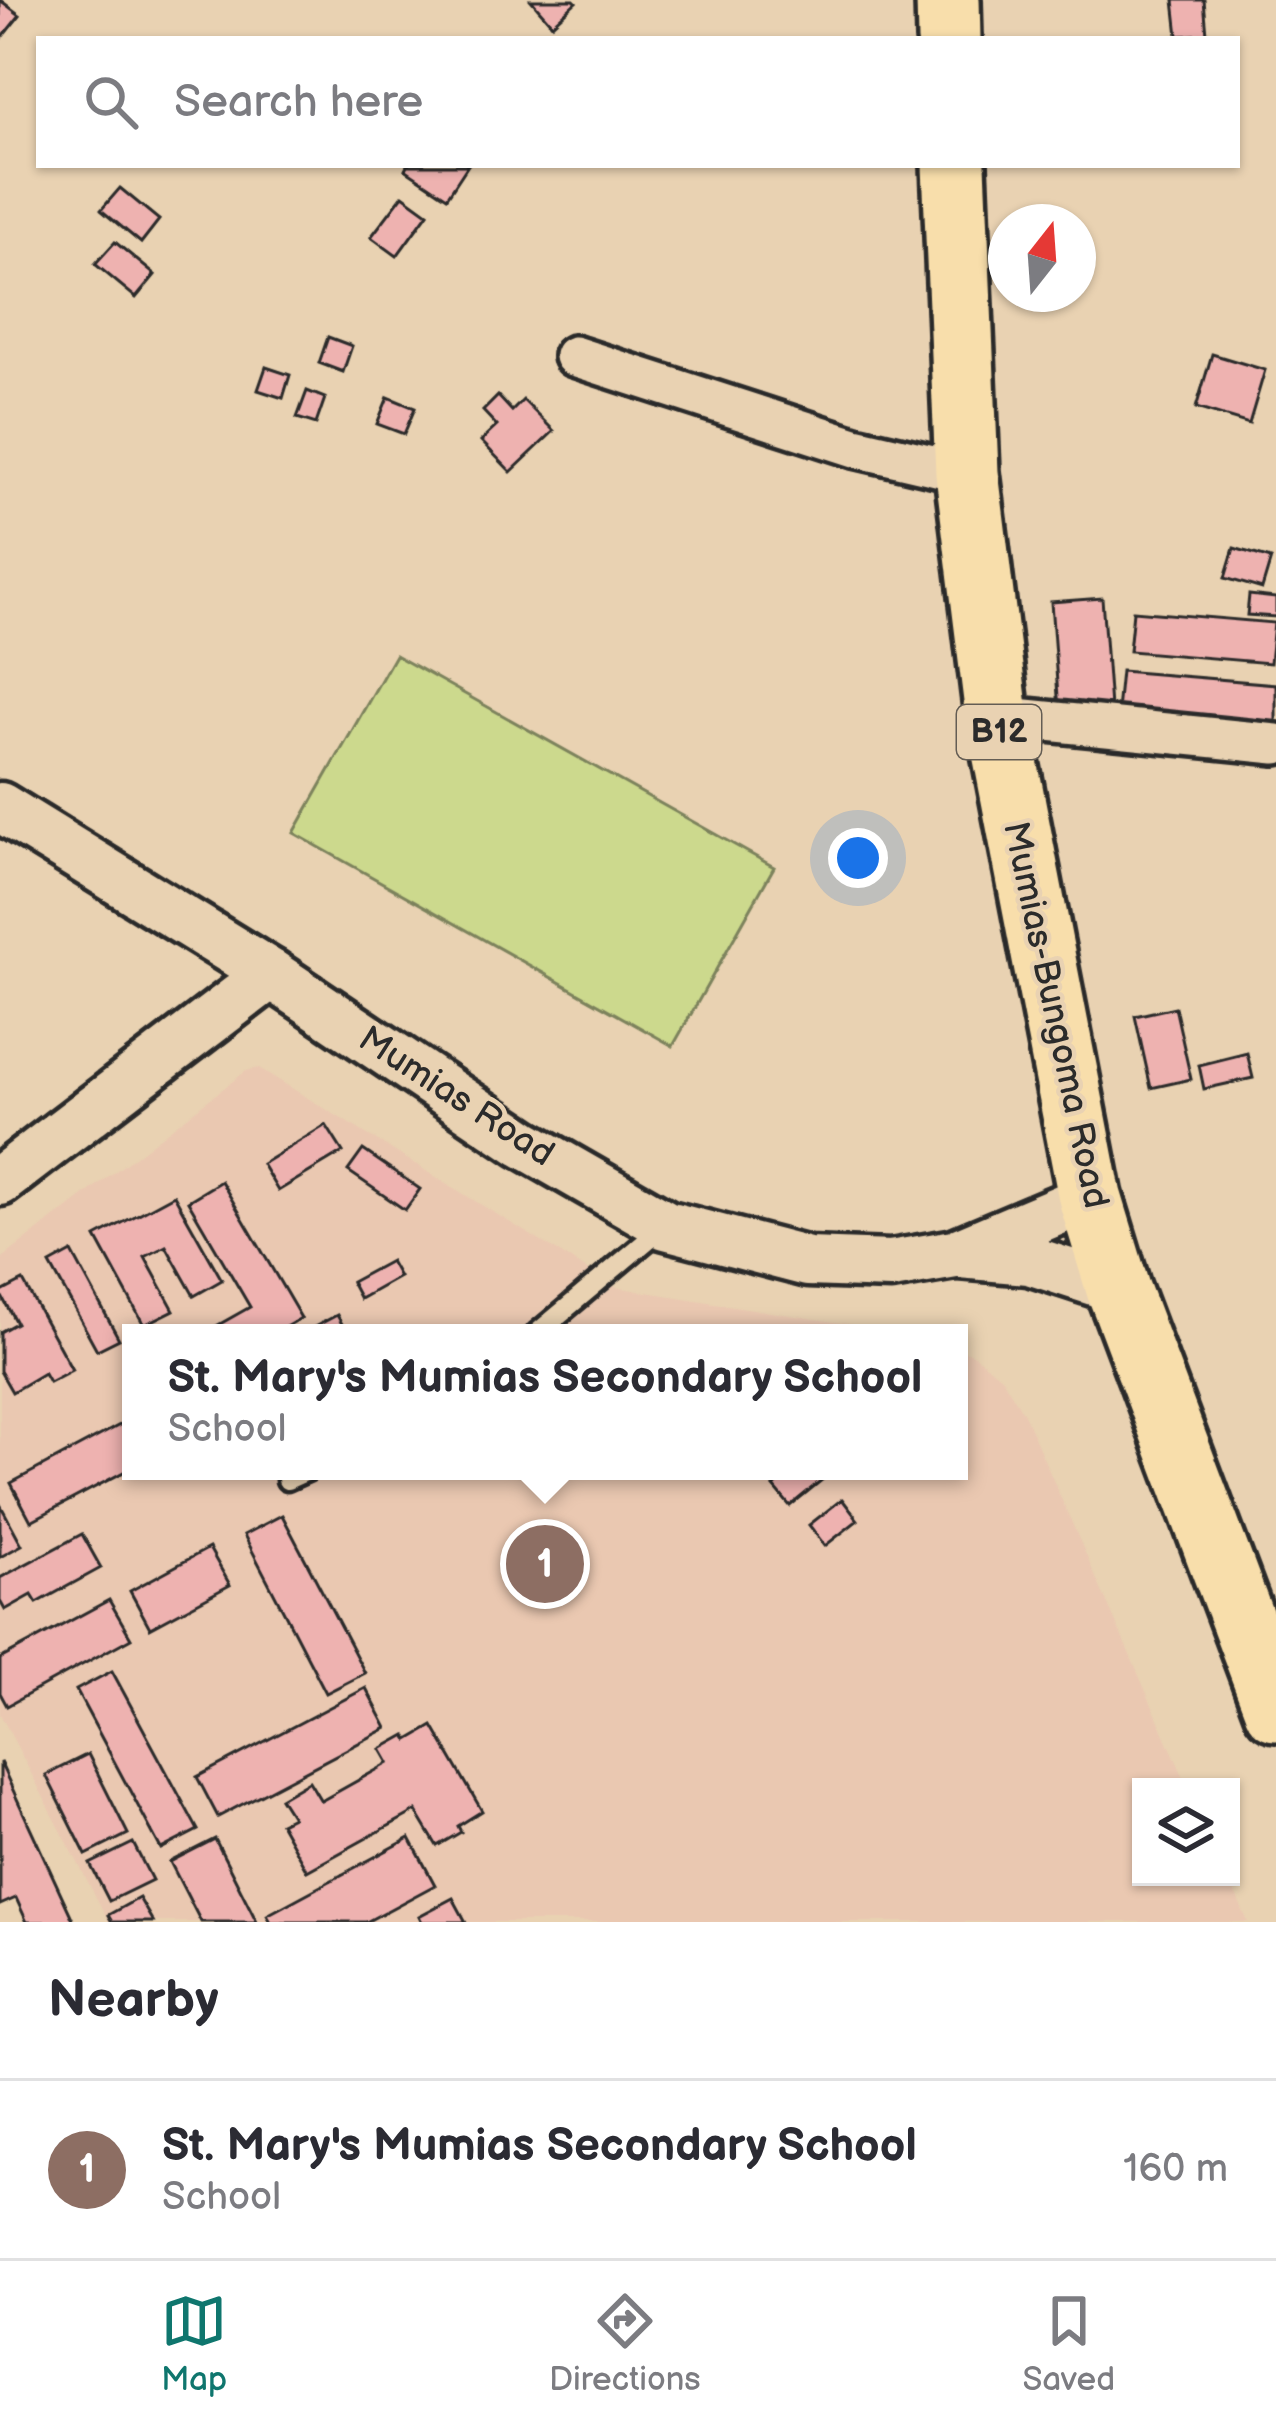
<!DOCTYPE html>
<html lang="en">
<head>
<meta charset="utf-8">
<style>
  body { margin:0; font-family:"Balsamiq Sans",sans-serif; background:#f7f7f7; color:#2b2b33 }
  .controls { position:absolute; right:36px; bottom:36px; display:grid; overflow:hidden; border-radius:0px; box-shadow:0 3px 9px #0004 }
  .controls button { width:108px; height:108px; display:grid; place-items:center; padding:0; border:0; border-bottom:3px solid #e1e1e2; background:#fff; color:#2b2b33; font:60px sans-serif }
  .compass { position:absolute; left:988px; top:204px; width:108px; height:108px; border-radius:50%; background:#fff; box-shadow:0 3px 9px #0004; rotate:17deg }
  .you { position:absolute; left:858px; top:858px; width:42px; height:42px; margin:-30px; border:9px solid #fff; border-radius:50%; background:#1a73e8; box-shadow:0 0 0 18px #1a73e833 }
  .badge { display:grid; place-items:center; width:78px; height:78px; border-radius:50%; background:#0f766e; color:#fff; font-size:39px; font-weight:700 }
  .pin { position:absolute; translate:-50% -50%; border:6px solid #fff; box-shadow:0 3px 12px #0006 }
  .popup { position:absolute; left:122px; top:1324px; width:846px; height:156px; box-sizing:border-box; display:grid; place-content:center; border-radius:0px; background:#fff; filter:drop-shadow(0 3px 9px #0005); font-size:39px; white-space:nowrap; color:#7c7c81 }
  .popup b { font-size:45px; color:#2b2b33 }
  .popup::after { content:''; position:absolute; left:50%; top:100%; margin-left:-24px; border:24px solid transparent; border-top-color:#fff }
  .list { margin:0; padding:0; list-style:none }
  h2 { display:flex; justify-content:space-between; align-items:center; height:156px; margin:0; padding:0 48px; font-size:51px }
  h2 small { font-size:39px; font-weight:400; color:#7c7c81 }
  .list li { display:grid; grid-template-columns:78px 1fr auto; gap:36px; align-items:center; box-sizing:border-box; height:180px; padding:0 48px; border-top:3px solid #e1e1e2 }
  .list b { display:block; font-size:45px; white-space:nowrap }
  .list p { margin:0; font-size:39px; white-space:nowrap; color:#7c7c81 }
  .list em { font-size:39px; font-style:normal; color:#7c7c81 }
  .icon { flex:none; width:66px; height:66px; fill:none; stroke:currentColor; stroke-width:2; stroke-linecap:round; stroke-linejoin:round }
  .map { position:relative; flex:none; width:1276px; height:1922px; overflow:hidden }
  .search { position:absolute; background:#fff; box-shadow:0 3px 9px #0004; left:36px; right:36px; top:36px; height:132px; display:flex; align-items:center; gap:30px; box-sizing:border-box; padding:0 42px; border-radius:0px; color:#7c7c81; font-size:45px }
  .sheet { height:336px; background:#fff }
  nav { display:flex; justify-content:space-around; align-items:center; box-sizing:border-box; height:168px; border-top:3px solid #e1e1e2; background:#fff; font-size:33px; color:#7c7c81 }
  nav a { display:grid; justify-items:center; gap:6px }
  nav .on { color:#0f766e }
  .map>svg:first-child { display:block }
  .built { fill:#eac8b1 }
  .green { fill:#ccd98d; stroke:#7c825c; stroke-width:3 }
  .building { fill:#eeb2b0; stroke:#2b2b2b; stroke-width:3 }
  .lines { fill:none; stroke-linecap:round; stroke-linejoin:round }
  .service-casing { stroke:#2b2b2b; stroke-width:27 }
  .minor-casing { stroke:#2b2b2b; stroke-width:48 }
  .tertiary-casing { stroke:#2b2b2b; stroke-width:57 }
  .trunk-casing { stroke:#2b2b2b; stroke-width:72 }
  .service { stroke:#e9d2b2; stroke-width:18 }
  .minor { stroke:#e9d2b2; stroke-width:39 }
  .tertiary { stroke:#e9d2b2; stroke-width:48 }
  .trunk { stroke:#f8deab; stroke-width:63 }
  .labels { text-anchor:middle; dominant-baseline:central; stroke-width:9; stroke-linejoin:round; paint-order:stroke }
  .shield { fill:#e9d2b2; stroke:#645d54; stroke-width:3 }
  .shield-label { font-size:33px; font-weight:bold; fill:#2b2b2b }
  .street-label { font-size:36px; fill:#2b2b2b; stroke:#e9d2b2 }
</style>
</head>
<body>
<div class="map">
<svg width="1276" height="1922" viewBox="0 0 1276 1922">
  <rect width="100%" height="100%" fill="#e9d2b2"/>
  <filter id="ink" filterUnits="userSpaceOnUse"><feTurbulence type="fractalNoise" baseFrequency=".00833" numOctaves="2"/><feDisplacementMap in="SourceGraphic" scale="24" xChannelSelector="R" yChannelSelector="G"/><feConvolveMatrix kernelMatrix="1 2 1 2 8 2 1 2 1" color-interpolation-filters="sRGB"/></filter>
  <g filter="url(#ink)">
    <polygon class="built" points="259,1068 615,1287 903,1333 131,1333 131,1471 959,1471 959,1349 973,1354 1002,1378 1024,1414 1188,1787 1141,1787 1141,1877 1228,1877 1248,1922 109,1922 0,1714 0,1260 246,1071"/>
    <polygon class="green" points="395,655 774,867 673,1046 294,833"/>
    <g class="building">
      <polygon points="0,0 20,15 0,40"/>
      <polygon points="531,0 574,0 576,2 552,24"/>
      <polygon points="1174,0 1204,0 1207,34 1178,36"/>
      <polygon points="407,165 468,165 447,197 405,169"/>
      <polygon points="120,188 159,220 141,243 101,210"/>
      <polygon points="403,195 428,213 397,256 371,237"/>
      <polygon points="115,242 155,275 136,298 95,264"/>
      <polygon points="328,337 352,346 343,372 319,363"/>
      <polygon points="1212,354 1265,370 1249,424 1196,408"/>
      <polygon points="266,367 290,375 283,398 258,390"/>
      <polygon points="307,391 325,398 316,424 297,418"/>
      <polygon points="498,396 512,411 523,400 554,431 511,472 481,441 497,426 483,411"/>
      <polygon points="388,397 415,408 404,434 377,424"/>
      <polygon points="1234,548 1271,559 1262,589 1225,578"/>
      <polygon points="1249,595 1276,598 1276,617 1247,615"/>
      <polygon points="1102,598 1110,707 1059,710 1051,602"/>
      <polygon points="1133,611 1274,623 1270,663 1129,651"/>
      <polygon points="1121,671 1276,684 1276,726 1117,711"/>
      <polygon points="1175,1007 1191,1079 1151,1088 1135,1016"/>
      <polygon points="1247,1053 1253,1078 1204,1089 1199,1065"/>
      <polygon points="326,1125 343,1152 278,1191 262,1164"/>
      <polygon points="363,1150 420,1189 405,1210 348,1171"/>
      <polygon points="221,1181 301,1318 275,1333 204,1333 250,1307 188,1201"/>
      <polygon points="174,1195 222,1280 194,1296 166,1246 145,1257 174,1310 144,1325 96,1237"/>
      <polygon points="72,1252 119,1339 97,1350 50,1264"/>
      <polygon points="390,1261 399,1277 360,1299 351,1282"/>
      <polygon points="23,1281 72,1370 49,1382 44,1373 12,1392 0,1371 0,1332 16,1323 0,1293"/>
      <polygon points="337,1315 347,1333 303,1333"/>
      <polygon points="131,1419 131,1468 31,1521 11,1483"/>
      <polygon points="793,1471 816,1471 823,1479 790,1506 774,1487"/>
      <polygon points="842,1499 858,1520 825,1546 809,1525"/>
      <polygon points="0,1504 22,1545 0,1557"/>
      <polygon points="282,1515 365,1673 326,1693 244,1535"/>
      <polygon points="82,1534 101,1568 37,1603 32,1595 5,1610 0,1601 0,1578"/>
      <polygon points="209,1548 230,1585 150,1628 130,1591"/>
      <polygon points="109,1600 131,1638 7,1706 0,1693 0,1659"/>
      <polygon points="112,1671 198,1830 161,1849 76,1690"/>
      <polygon points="366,1688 387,1728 218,1817 197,1777"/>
      <polygon points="433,1726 482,1811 458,1826 461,1832 437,1846 416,1811 307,1871 280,1823 292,1817 280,1798 309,1781 321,1801 389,1763 381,1749 406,1735 409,1740"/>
      <polygon points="88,1754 128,1834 86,1855 46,1775"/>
      <polygon points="0,1762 74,1922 27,1922 16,1898 0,1905"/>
      <polygon points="410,1838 435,1885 366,1922 271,1922 267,1915"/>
      <polygon points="215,1839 257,1922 201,1922 170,1862"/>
      <polygon points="133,1843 152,1880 109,1901 90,1864"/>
      <polygon points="139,1898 153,1922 112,1922 108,1915"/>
      <polygon points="453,1898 466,1922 422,1922 419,1916"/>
    </g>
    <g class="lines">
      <g class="service-casing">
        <g id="service">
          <polyline points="537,1333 662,1228"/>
          <polyline points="287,1480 307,1471"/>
        </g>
      </g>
      <g class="minor-casing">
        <g id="minor">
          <polyline points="574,356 855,447 967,473"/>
          <polyline points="997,716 1276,744"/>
        </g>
      </g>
      <g class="tertiary-casing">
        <g id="tertiary">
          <polyline points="0,807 271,974 523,1143 666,1225 808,1262 891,1265 955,1254 1090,1197"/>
          <polyline points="0,1181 271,974"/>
          <polyline points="960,1254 1029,1260 1118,1289"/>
        </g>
      </g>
      <g class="trunk-casing">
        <g id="trunk">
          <polyline points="948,0 949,39"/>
          <polyline points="954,165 967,473 997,716 1090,1197 1118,1289 1276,1709"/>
        </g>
      </g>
      <use href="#service" class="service"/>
      <use href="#minor" class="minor"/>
      <use href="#tertiary" class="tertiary"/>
      <use href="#trunk" class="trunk"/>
    </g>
  </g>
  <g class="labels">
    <rect class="shield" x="957" y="705" width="84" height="54" rx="9"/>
    <g class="shield-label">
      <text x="999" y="732">B12</text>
    </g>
    <g class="street-label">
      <text transform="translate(1055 1015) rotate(78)">Mumias-Bungoma Road</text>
      <text transform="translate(456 1097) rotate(33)">Mumias Road</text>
    </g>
  </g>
</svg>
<div class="controls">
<button><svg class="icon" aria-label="layers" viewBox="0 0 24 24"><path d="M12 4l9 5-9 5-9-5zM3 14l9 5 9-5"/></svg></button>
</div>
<svg class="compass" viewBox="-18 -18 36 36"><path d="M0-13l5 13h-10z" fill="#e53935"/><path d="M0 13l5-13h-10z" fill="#7c7c81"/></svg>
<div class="you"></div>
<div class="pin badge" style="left:545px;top:1564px;background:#8d6e63">1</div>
<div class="popup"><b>St. Mary's Mumias Secondary School</b>School</div>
<div class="search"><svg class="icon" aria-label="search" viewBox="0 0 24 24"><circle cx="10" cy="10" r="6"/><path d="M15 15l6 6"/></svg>Search here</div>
</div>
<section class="sheet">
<h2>Nearby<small></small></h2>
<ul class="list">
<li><span class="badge" style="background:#8d6e63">1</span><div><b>St. Mary's Mumias Secondary School</b><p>School</p></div><em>160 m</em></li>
</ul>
</section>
<nav>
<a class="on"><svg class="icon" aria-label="map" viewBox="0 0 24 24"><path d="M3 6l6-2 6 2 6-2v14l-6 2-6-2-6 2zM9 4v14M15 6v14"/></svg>Map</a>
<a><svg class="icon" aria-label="directions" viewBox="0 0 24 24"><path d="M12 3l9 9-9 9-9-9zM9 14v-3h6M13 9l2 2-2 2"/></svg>Directions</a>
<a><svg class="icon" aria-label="saved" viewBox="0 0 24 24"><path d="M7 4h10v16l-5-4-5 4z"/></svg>Saved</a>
</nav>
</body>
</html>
